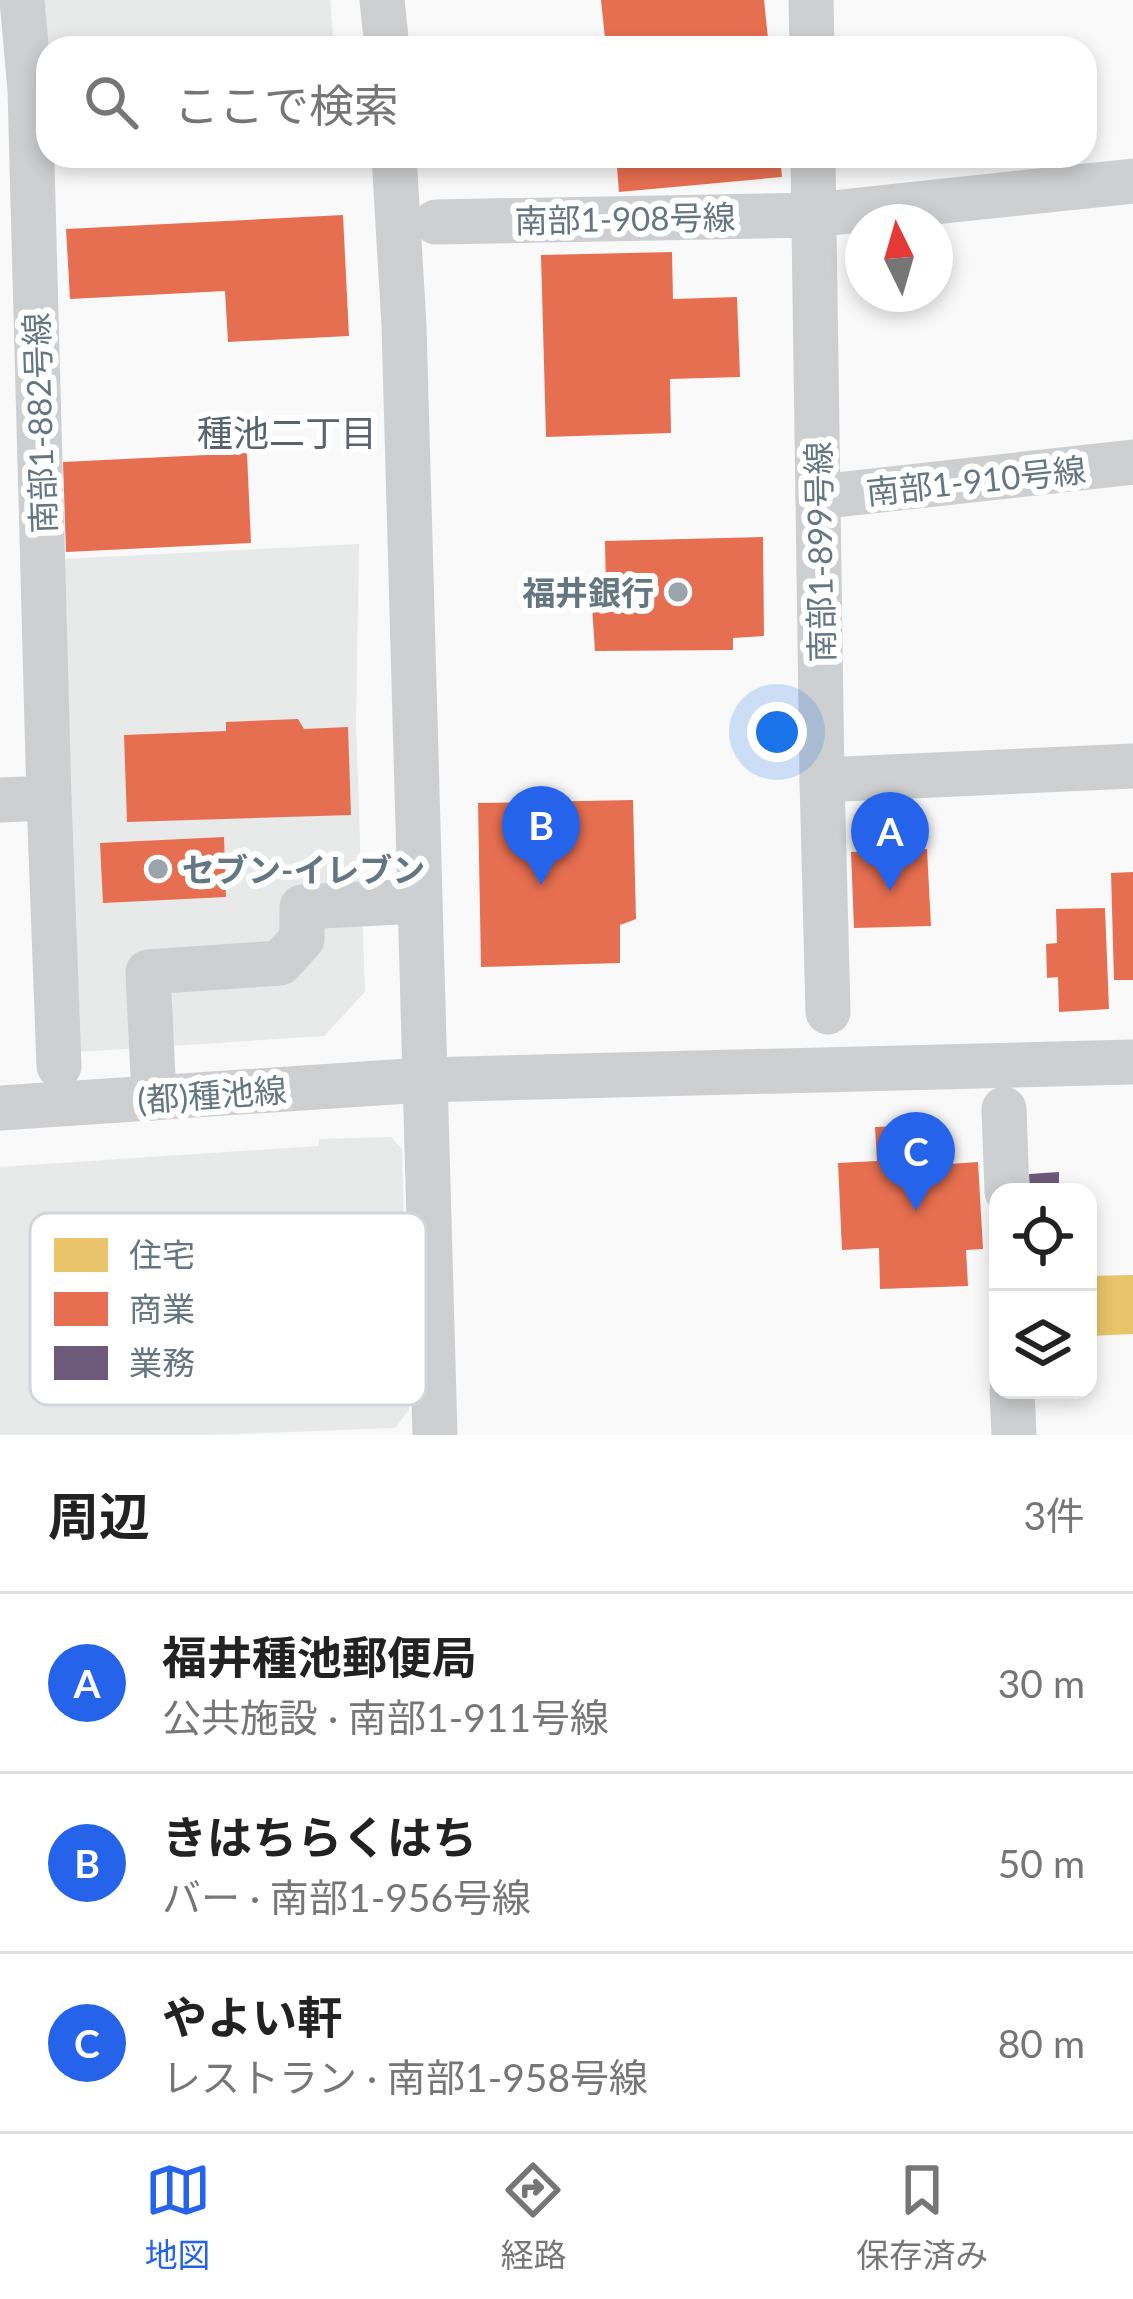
<!DOCTYPE html>
<html lang="ja">
<head>
<meta charset="utf-8">
<style>
  body { margin:0; font-family:Lato,"Noto Sans JP",sans-serif; background:#f2f2f2; color:#222 }
  .controls { position:absolute; right:36px; bottom:36px; display:grid; overflow:hidden; border-radius:24px; box-shadow:0 6px 18px #0003 }
  .controls button { width:108px; height:108px; display:grid; place-items:center; padding:0; border:0; border-bottom:3px solid #e0e0e0; background:#fff; color:#222; font:60px sans-serif }
  .compass { position:absolute; left:845px; top:204px; width:108px; height:108px; border-radius:50%; background:#fff; box-shadow:0 6px 18px #0003; rotate:355deg }
  .you { position:absolute; left:777px; top:732px; width:42px; height:42px; margin:-30px; border:9px solid #fff; border-radius:50%; background:#1a73e8; box-shadow:0 0 0 18px #1a73e833 }
  .badge { display:grid; place-items:center; width:78px; height:78px; border-radius:50%; background:#2563eb; color:#fff; font-size:39px; font-weight:700 }
  .pin { position:absolute; translate:-50% -99px; filter:drop-shadow(0 3px 6px #0008) }
  .pin::after { content:''; position:absolute; top:63px; width:42px; height:36px; background:inherit; clip-path:polygon(0 0,100% 0,50% 100%) }
  .list { margin:0; padding:0; list-style:none }
  h2 { display:flex; justify-content:space-between; align-items:center; height:156px; margin:0; padding:0 48px; font-size:51px }
  h2 small { font-size:39px; font-weight:400; color:#767676 }
  .list li { display:grid; grid-template-columns:78px 1fr auto; gap:36px; align-items:center; box-sizing:border-box; height:180px; padding:0 48px; border-top:3px solid #e0e0e0 }
  .list b { display:block; font-size:45px; white-space:nowrap }
  .list p { margin:0; font-size:39px; white-space:nowrap; color:#767676 }
  .list em { font-size:39px; font-style:normal; color:#767676 }
  .icon { flex:none; width:66px; height:66px; fill:none; stroke:currentColor; stroke-width:2; stroke-linecap:round; stroke-linejoin:round }
  .map { position:relative; flex:none; width:1133px; height:1435px; overflow:hidden }
  .search { position:absolute; background:#fff; box-shadow:0 6px 18px #0003; left:36px; right:36px; top:36px; height:132px; display:flex; align-items:center; gap:30px; box-sizing:border-box; padding:0 42px; border-radius:36px; color:#767676; font-size:45px }
  .sheet { height:696px; background:#fff }
  nav { display:flex; justify-content:space-around; align-items:center; box-sizing:border-box; height:168px; border-top:3px solid #e0e0e0; background:#fff; font-size:33px; color:#767676 }
  nav a { display:grid; justify-items:center; gap:6px }
  nav .on { color:#2563eb }
  .map>svg:first-child { display:block }
  .built { fill:#e8e9e9 }
  .homes { fill:#e9c46a }
  .shops { fill:#e76f51 }
  .offices { fill:#6d597a }
  .lines { fill:none; stroke-linecap:round; stroke-linejoin:round }
  .minor { stroke:#cecfd0; stroke-width:45 }
  .poi-dot { fill:#99a4ac; stroke:#fff; stroke-width:4.5 }
  .labels { text-anchor:middle; dominant-baseline:central; stroke-width:12; stroke-linejoin:round; paint-order:stroke }
  .street-label { font-size:33px; fill:#657683; stroke:#fff }
  .poi-label { font-size:33px; font-weight:bold; fill:#657683; stroke:#fff; text-anchor:end }
  .neighbourhood-label { font-size:36px; fill:#57646e; stroke:#fff }
  .key { fill:#fff; stroke:#d1d6da; stroke-width:3 }
  .key-label { font-size:33px; fill:#657683 }
</style>
</head>
<body>
<div class="map">
<svg width="1133" height="1435" viewBox="0 0 1133 1435">
  <rect width="100%" height="100%" fill="#f9f9f9"/>
  <g class="built">
    <polygon points="43,0 330,0 334,48 48,48"/>
    <polygon points="359,544 356,722 365,992 324,1036 78,1052 61,559"/>
    <polygon points="391,1137 402,1149 409,1410 395,1428 209,1435 0,1435 0,1167 318,1146 319,1139"/>
  </g>
  <polygon class="homes" points="1133,1275 1133,1334 1088,1336 1088,1276"/>
  <g class="shops">
    <polygon points="601,0 764,0 769,48 606,48"/>
    <polygon points="616,156 780,156 782,177 619,192"/>
    <polygon points="343,215 349,336 228,342 225,291 70,299 66,229"/>
    <polygon points="672,252 673,299 737,297 740,377 670,379 671,433 546,437 541,255"/>
    <polygon points="247,453 251,543 66,552 63,462"/>
    <polygon points="763,537 764,636 733,638 733,650 595,651 591,591 606,588 605,541"/>
    <polygon points="298,719 304,729 348,727 351,815 127,822 124,735 226,731 226,722"/>
    <polygon points="633,800 636,919 620,925 620,963 481,967 478,803"/>
    <polygon points="224,837 226,897 103,903 100,843"/>
    <polygon points="927,849 931,926 854,928 851,852"/>
    <polygon points="1133,872 1133,980 1114,980 1111,873"/>
    <polygon points="1105,908 1109,1009 1059,1012 1058,977 1047,978 1046,944 1057,943 1056,909"/>
    <polygon points="931,1125 934,1165 978,1162 983,1249 966,1250 968,1286 880,1289 879,1248 842,1250 838,1163 877,1161 875,1127"/>
  </g>
  <polygon class="offices" points="1059,1172 1059,1192 1030,1192 1029,1174"/>
  <g class="lines">
    <g class="minor">
      <polyline points="382,0 387,48"/>
      <polyline points="811,0 812,48"/>
      <polyline points="394,156 404,325 435,1435"/>
      <polyline points="813,156 822,780 1133,766"/>
      <polyline points="436,222 813,215 1133,181"/>
      <polyline points="818,497 1133,462"/>
      <polyline points="822,780 828,1012"/>
      <polyline points="49,798 59,1066"/>
      <polyline points="0,800 49,798 30,90 22,0"/>
      <polyline points="154,1098 148,972 280,963 302,939 302,907 419,901"/>
      <polyline points="0,1108 423,1080 1133,1062"/>
      <polyline points="1004,1109 1007,1192"/>
      <polyline points="1012,1390 1014,1435"/>
    </g>
  </g>
  <g class="poi-dot">
    <circle cx="678" cy="592" r="12"/>
    <circle cx="158" cy="869" r="12"/>
  </g>
  <g class="labels">
    <g class="street-label">
      <text transform="translate(625 218) rotate(-1)">南部1-908号線</text>
      <text transform="translate(39 423) rotate(-92)">南部1-882号線</text>
      <text transform="translate(976 480) rotate(-6)">南部1-910号線</text>
      <text transform="translate(819 552) rotate(-91)">南部1-899号線</text>
      <text transform="translate(212 1094) rotate(-4)">(都)種池線</text>
    </g>
    <g class="poi-label">
      <text x="654" y="592">福井銀行</text>
      <text x="182" y="869" text-anchor="start">セブン-イレブン</text>
    </g>
    <g class="neighbourhood-label">
      <text x="287" y="432">種池二丁目</text>
    </g>
  </g>
  <rect x="30" y="1213" width="396" height="192" rx="18" class="key"/>
  <rect x="54" y="1238" width="54" height="34" fill="#e9c46a"/>
  <rect x="54" y="1292" width="54" height="34" fill="#e76f51"/>
  <rect x="54" y="1346" width="54" height="34" fill="#6d597a"/>
  <g class="key-label">
    <text x="129" y="1267">住宅</text>
    <text x="129" y="1321">商業</text>
    <text x="129" y="1375">業務</text>
  </g>
</svg>
<div class="controls">
<button><svg class="icon" aria-label="locate" viewBox="0 0 24 24"><circle cx="12" cy="12" r="6"/><path d="M12 2v4M12 18v4M2 12h4M18 12h4"/></svg></button>
<button><svg class="icon" aria-label="layers" viewBox="0 0 24 24"><path d="M12 4l9 5-9 5-9-5zM3 14l9 5 9-5"/></svg></button>
</div>
<svg class="compass" viewBox="-18 -18 36 36"><path d="M0-13l5 13h-10z" fill="#e53935"/><path d="M0 13l5-13h-10z" fill="#767676"/></svg>
<div class="you"></div>
<div class="pin badge" style="left:890px;top:891px">A</div>
<div class="pin badge" style="left:541px;top:885px">B</div>
<div class="pin badge" style="left:916px;top:1211px">C</div>
<div class="search"><svg class="icon" aria-label="search" viewBox="0 0 24 24"><circle cx="10" cy="10" r="6"/><path d="M15 15l6 6"/></svg>ここで検索</div>
</div>
<section class="sheet">
<h2>周辺<small>3件</small></h2>
<ul class="list">
<li><span class="badge">A</span><div><b>福井種池郵便局</b><p>公共施設 · 南部1-911号線</p></div><em>30 m</em></li>
<li><span class="badge">B</span><div><b>きはちらくはち</b><p>バー · 南部1-956号線</p></div><em>50 m</em></li>
<li><span class="badge">C</span><div><b>やよい軒</b><p>レストラン · 南部1-958号線</p></div><em>80 m</em></li>
</ul>
</section>
<nav>
<a class="on"><svg class="icon" aria-label="map" viewBox="0 0 24 24"><path d="M3 6l6-2 6 2 6-2v14l-6 2-6-2-6 2zM9 4v14M15 6v14"/></svg>地図</a>
<a><svg class="icon" aria-label="directions" viewBox="0 0 24 24"><path d="M12 3l9 9-9 9-9-9zM9 14v-3h6M13 9l2 2-2 2"/></svg>経路</a>
<a><svg class="icon" aria-label="saved" viewBox="0 0 24 24"><path d="M7 4h10v16l-5-4-5 4z"/></svg>保存済み</a>
</nav>
</body>
</html>
